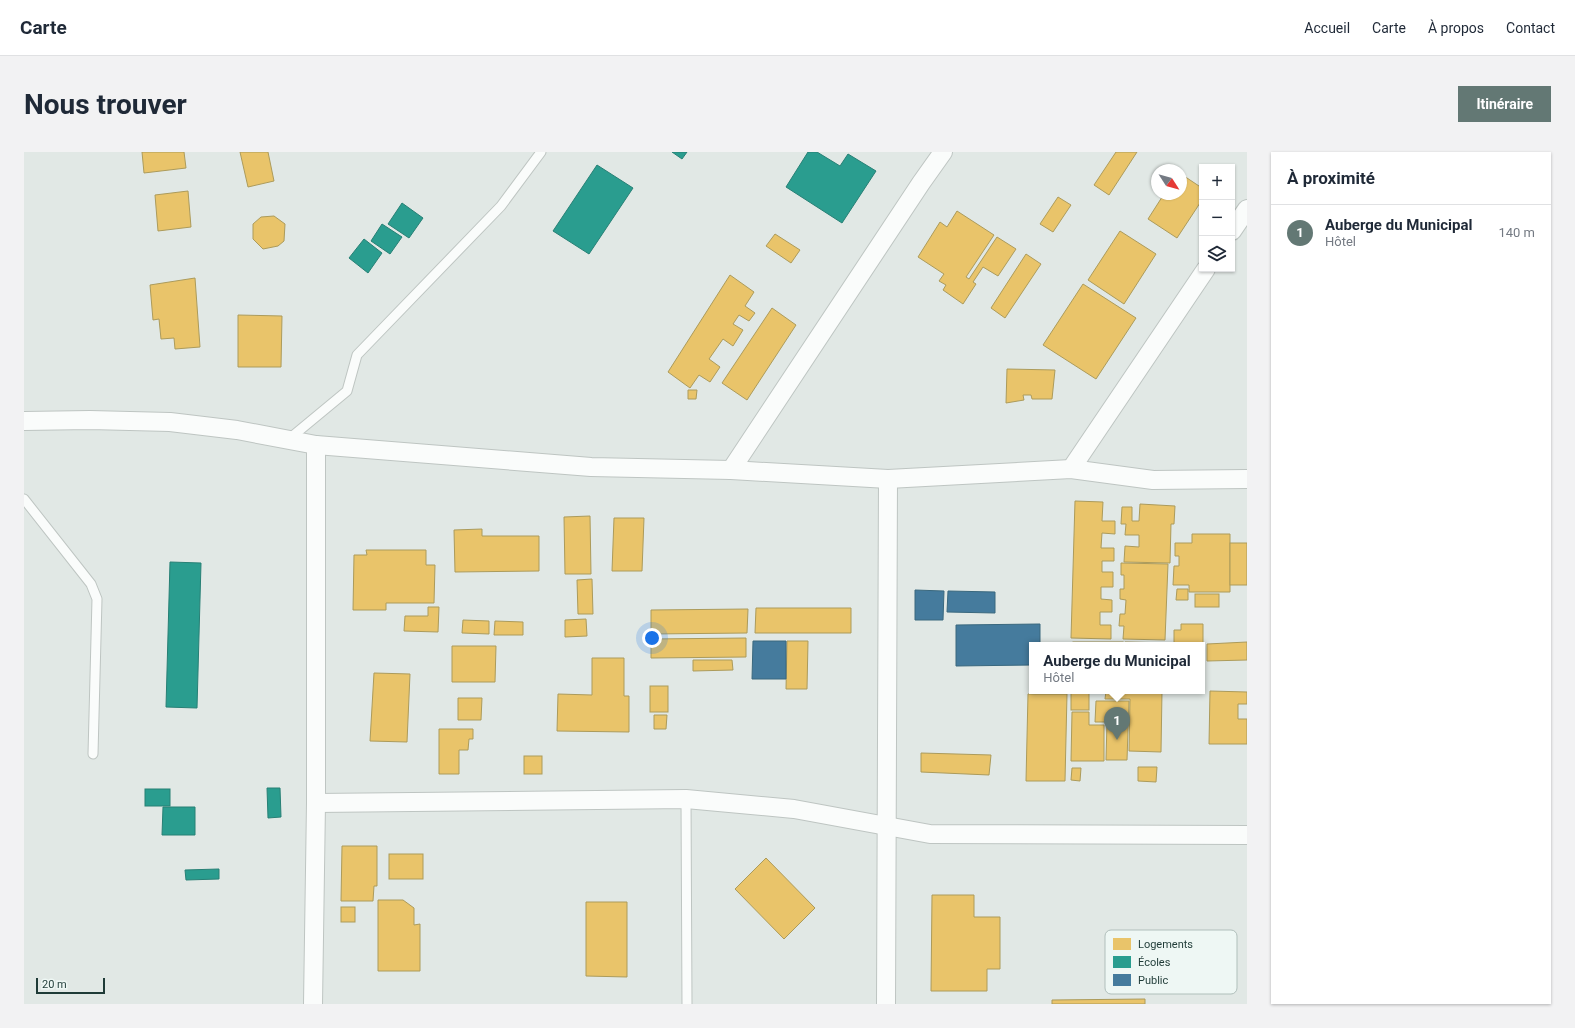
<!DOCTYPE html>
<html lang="fr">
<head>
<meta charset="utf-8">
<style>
  body { margin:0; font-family:Roboto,sans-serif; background:#f2f2f3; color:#1f2937 }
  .controls { position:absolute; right:12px; top:12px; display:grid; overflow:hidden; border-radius:0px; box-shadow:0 1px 3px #0004 }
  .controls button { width:36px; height:36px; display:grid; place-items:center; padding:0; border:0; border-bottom:1px solid #e0e1e3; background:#fff; color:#1f2937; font:20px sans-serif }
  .compass { position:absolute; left:1127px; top:12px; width:36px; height:36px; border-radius:50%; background:#fff; box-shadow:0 1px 3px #0004; rotate:126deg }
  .scale { position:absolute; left:12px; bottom:10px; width:69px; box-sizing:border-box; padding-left:4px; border:2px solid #1f3b37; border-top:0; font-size:11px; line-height:14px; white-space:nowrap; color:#1f3b37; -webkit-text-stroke:3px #eef7f4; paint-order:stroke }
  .you { position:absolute; left:628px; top:486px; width:14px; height:14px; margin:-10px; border:3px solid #fff; border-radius:50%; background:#1a73e8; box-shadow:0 0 0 6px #1a73e833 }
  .badge { display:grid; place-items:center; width:26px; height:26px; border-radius:50%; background:#637874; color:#fff; font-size:13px; font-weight:700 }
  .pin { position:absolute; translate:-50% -33px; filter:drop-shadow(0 1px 2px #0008) }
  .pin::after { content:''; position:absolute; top:21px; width:14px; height:12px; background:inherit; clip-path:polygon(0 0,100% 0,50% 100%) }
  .popup { position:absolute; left:1005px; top:490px; width:176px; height:52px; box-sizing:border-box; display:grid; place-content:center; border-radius:0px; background:#fff; filter:drop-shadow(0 1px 3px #0005); font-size:13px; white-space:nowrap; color:#747a83 }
  .popup b { font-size:15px; color:#1f2937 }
  .popup::after { content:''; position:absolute; left:50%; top:100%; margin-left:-8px; border:8px solid transparent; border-top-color:#fff }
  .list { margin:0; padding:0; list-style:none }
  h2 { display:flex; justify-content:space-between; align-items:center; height:52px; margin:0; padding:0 16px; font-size:17px }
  h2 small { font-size:13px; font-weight:400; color:#747a83 }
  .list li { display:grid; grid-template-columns:26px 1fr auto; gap:12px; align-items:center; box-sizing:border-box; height:56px; padding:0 16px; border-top:1px solid #e0e1e3 }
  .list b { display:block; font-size:15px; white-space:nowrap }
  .list p { margin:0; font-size:13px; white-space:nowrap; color:#747a83 }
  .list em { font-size:13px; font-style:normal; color:#747a83 }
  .icon { flex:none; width:22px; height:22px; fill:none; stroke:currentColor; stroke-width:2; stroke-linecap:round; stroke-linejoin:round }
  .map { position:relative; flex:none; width:1223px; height:852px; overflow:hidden; border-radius:0px }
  header { display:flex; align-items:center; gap:24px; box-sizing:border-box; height:56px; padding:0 20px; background:#fff; border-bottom:1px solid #e0e1e3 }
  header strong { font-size:19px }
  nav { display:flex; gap:22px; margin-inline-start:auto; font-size:14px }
  .intro { display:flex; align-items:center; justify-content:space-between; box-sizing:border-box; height:96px; padding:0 24px }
  h1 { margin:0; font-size:28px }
  .button { padding:10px 18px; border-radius:0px; background:#637874; color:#fff; font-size:14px; font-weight:700 }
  main { display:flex; gap:24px; padding:0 24px }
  aside { flex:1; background:#fff; border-radius:0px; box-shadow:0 1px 3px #0004 }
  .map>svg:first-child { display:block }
  .homes { fill:#e9c46a; stroke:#ac9b5b }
  .schools { fill:#2a9d8f; stroke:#278075 }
  .public { fill:#457b9d; stroke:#3a687e }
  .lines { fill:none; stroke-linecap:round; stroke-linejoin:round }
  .lane-casing { stroke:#bec5c2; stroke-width:11 }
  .street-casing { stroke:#bec5c2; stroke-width:20 }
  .lane { stroke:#fafcfb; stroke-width:9 }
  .street { stroke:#fafcfb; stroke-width:18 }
  .key { fill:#eef7f4; stroke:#b0bfbb; stroke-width:1 }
  .key-label { font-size:11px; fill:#1f3b37 }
</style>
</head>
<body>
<header>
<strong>Carte</strong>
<nav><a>Accueil</a><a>Carte</a><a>À propos</a><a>Contact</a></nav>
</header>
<div class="intro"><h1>Nous trouver</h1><a class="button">Itinéraire</a></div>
<main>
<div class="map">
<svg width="1223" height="852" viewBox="0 0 1223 852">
  <rect width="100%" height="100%" fill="#e1e8e5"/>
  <g class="homes">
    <polygon points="118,0 160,0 162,16 120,21"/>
    <polygon points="216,0 244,0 250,29 224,35"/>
    <polygon points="1092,0 1113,0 1085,43 1070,33"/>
    <polygon points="1157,22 1178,36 1178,48 1153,86 1124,67 1140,42 1157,42"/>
    <polygon points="164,39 167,75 134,79 131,43"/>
    <polygon points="1034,45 1047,53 1029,80 1016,72"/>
    <polygon points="933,59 970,83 942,125 945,127 973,85 992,97 974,124 959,115 949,130 952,132 939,152 919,138 922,133 915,129 920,122 894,105 916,70 923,75"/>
    <polygon points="250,64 261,72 260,89 254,94 239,97 229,87 229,72 237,65"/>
    <polygon points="1096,79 1132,102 1100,152 1064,128"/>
    <polygon points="751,82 776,98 767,111 742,94"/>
    <polygon points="1002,102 1017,112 981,166 967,156"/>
    <polygon points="706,123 730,140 721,154 731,161 725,169 715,163 709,172 719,178 709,194 699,187 685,207 696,215 686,230 675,223 666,236 644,220"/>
    <polygon points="171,126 176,195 151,197 150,186 137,187 135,167 129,168 126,133"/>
    <polygon points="1059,132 1112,166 1072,227 1019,193"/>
    <polygon points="748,156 772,173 723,248 698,231"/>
    <polygon points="214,163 258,164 257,215 214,215"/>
    <polygon points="983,217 1031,218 1028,247 1008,247 1007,243 999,243 1000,248 982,251"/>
    <polygon points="664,238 673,238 672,247 664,247"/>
    <polygon points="1051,349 1079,350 1078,369 1091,369 1091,382 1078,381 1077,396 1090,396 1090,409 1078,409 1078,420 1089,420 1089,435 1077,435 1077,447 1088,448 1088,460 1076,460 1076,473 1087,473 1087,487 1047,486"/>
    <polygon points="1116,352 1151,354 1150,372 1147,372 1146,411 1100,410 1101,394 1115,395 1115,383 1101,383 1102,372 1097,372 1098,355 1108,355 1108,369 1115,369"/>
    <polygon points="566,364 567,422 541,422 540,365"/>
    <polygon points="590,366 620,366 618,419 588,419"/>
    <polygon points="458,377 458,384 515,384 515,419 431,420 430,378"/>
    <polygon points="1168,382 1206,382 1206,440 1165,440 1165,433 1149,433 1150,414 1155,414 1155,404 1151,404 1151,391 1168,391"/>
    <rect x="1206" y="391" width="17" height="42"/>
    <polygon points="342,398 402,398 402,413 411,413 410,451 362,451 362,458 329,458 330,403 343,403"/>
    <polygon points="1097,411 1144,412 1141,488 1099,487 1100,474 1095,474 1096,462 1101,462 1102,448 1096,447 1096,437 1100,437 1100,423 1097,423"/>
    <polygon points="568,427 569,462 554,462 553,428"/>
    <polygon points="1153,437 1164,437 1164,448 1152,448"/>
    <rect x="1171" y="442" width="24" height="13"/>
    <polygon points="404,455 415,455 414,480 380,479 381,464 404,464"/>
    <polygon points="732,456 827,456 827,481 731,481"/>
    <polygon points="724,457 723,481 627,482 627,458"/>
    <polygon points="562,467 563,484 541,485 541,468"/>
    <polygon points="439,468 465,469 465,482 438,481"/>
    <polygon points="471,469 499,470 499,483 470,483"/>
    <polygon points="1157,472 1179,472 1179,491 1150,491 1150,478 1157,478"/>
    <polygon points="722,486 722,505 627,506 627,487"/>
    <polygon points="763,489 784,489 783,537 762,537"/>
    <rect x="1049" y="490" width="50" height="3"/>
    <polygon points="1101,490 1149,491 1149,493 1101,493"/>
    <polygon points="1223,490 1223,508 1183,509 1183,492"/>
    <polygon points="1151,492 1180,492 1180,505 1178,505 1178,493"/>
    <polygon points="428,494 472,494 471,530 428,530"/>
    <polygon points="568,506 600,506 600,544 605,544 605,580 533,579 534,542 568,543"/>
    <polygon points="669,508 708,508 709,518 669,519"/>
    <polygon points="350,521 386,522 383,590 346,589"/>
    <rect x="626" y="534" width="18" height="26"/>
    <rect x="1047" y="539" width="18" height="19"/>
    <polygon points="1082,539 1138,539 1137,600 1105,599 1106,547 1081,547"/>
    <polygon points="1186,539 1223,540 1223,552 1214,552 1214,567 1223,567 1223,592 1185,592"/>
    <polygon points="1004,542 1043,542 1041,629 1002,629"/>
    <polygon points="434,546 458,546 457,568 434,568"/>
    <polygon points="1072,549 1105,549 1103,608 1082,608 1083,570 1071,570"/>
    <polygon points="1048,560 1065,560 1065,573 1080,573 1080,609 1047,609"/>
    <polygon points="630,563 643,563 642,577 630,577"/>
    <polygon points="415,577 449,577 449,587 445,587 444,598 435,598 435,622 415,622"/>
    <polygon points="897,601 967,603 965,623 897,620"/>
    <rect x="500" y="604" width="18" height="18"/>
    <polygon points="1114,615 1133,615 1132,630 1114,629"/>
    <polygon points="1048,616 1057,616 1056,629 1047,628"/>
    <polygon points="318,694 353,694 353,734 350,734 349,749 317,749"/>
    <rect x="365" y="702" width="34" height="25"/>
    <polygon points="742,706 791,756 760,787 711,737"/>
    <polygon points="908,743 950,743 950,765 976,765 976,817 963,817 963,839 907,839"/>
    <polygon points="354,748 379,748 390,756 390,773 396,772 396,819 354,819"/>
    <polygon points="562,750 603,750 603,825 562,824"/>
    <rect x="317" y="755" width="14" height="15"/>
    <polygon points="1121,847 1121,852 1028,852 1028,848"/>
  </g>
  <g class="schools">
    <polygon points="648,0 663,0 658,7"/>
    <polygon points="784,0 793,0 816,14 824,2 852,19 818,71 762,35"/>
    <polygon points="573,13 609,36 565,102 529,79"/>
    <polygon points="378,51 399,66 385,86 364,72"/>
    <polygon points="358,72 378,85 366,102 347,89"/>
    <polygon points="340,87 358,101 344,121 325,106"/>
    <polygon points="146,410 177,411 173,556 142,555"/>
    <polygon points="243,636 256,636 257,665 244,666"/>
    <rect x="121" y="637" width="25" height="17"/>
    <polygon points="139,655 171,655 171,683 138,683"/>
    <polygon points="195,717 195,727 162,728 161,718"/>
  </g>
  <g class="public">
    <polygon points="891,438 920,439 919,468 891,468"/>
    <polygon points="924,439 971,440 971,461 923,460"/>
    <polygon points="1016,472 1016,493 1008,493 1008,513 932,514 932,473"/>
    <polygon points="729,489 762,489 762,527 728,527"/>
  </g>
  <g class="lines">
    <g class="lane-casing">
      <g id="lane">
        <polyline points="265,287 323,239 333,203 477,54 517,0"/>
        <polyline points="0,347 67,432 73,447 69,602"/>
        <polyline points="662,647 663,852"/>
      </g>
    </g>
    <g class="street-casing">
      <g id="street">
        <polyline points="1208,79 1223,57"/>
        <polyline points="0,269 66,268 146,270 213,278 292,293 567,315 707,318 864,327 1047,317 1129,328 1223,327"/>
        <polyline points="1047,317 1182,117"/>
        <polyline points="707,318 897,31 919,0"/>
        <polyline points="292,651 662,647 770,657 906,682 1223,683"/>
        <polyline points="289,852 292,651 292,293"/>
        <polyline points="862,852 864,327"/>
      </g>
    </g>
    <use href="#lane" class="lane"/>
    <use href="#street" class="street"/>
  </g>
  <rect x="1081" y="778" width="132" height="64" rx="6" class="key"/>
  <rect x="1089" y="786" width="18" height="12" fill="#e9c46a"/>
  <rect x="1089" y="804" width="18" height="12" fill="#2a9d8f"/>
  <rect x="1089" y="822" width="18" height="12" fill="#457b9d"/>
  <g class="key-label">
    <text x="1114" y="796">Logements</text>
    <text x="1114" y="814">Écoles</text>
    <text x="1114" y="832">Public</text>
  </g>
</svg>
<div class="controls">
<button>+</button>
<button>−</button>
<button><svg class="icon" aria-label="layers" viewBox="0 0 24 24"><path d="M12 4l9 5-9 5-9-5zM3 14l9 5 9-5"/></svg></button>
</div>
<svg class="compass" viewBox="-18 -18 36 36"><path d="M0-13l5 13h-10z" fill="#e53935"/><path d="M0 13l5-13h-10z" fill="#747a83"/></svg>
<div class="scale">20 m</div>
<div class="you"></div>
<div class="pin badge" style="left:1093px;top:588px">1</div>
<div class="popup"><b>Auberge du Municipal</b>Hôtel</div>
</div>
<aside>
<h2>À proximité<small></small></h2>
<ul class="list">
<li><span class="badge">1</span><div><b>Auberge du Municipal</b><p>Hôtel</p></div><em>140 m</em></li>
</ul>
</aside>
</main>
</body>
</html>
